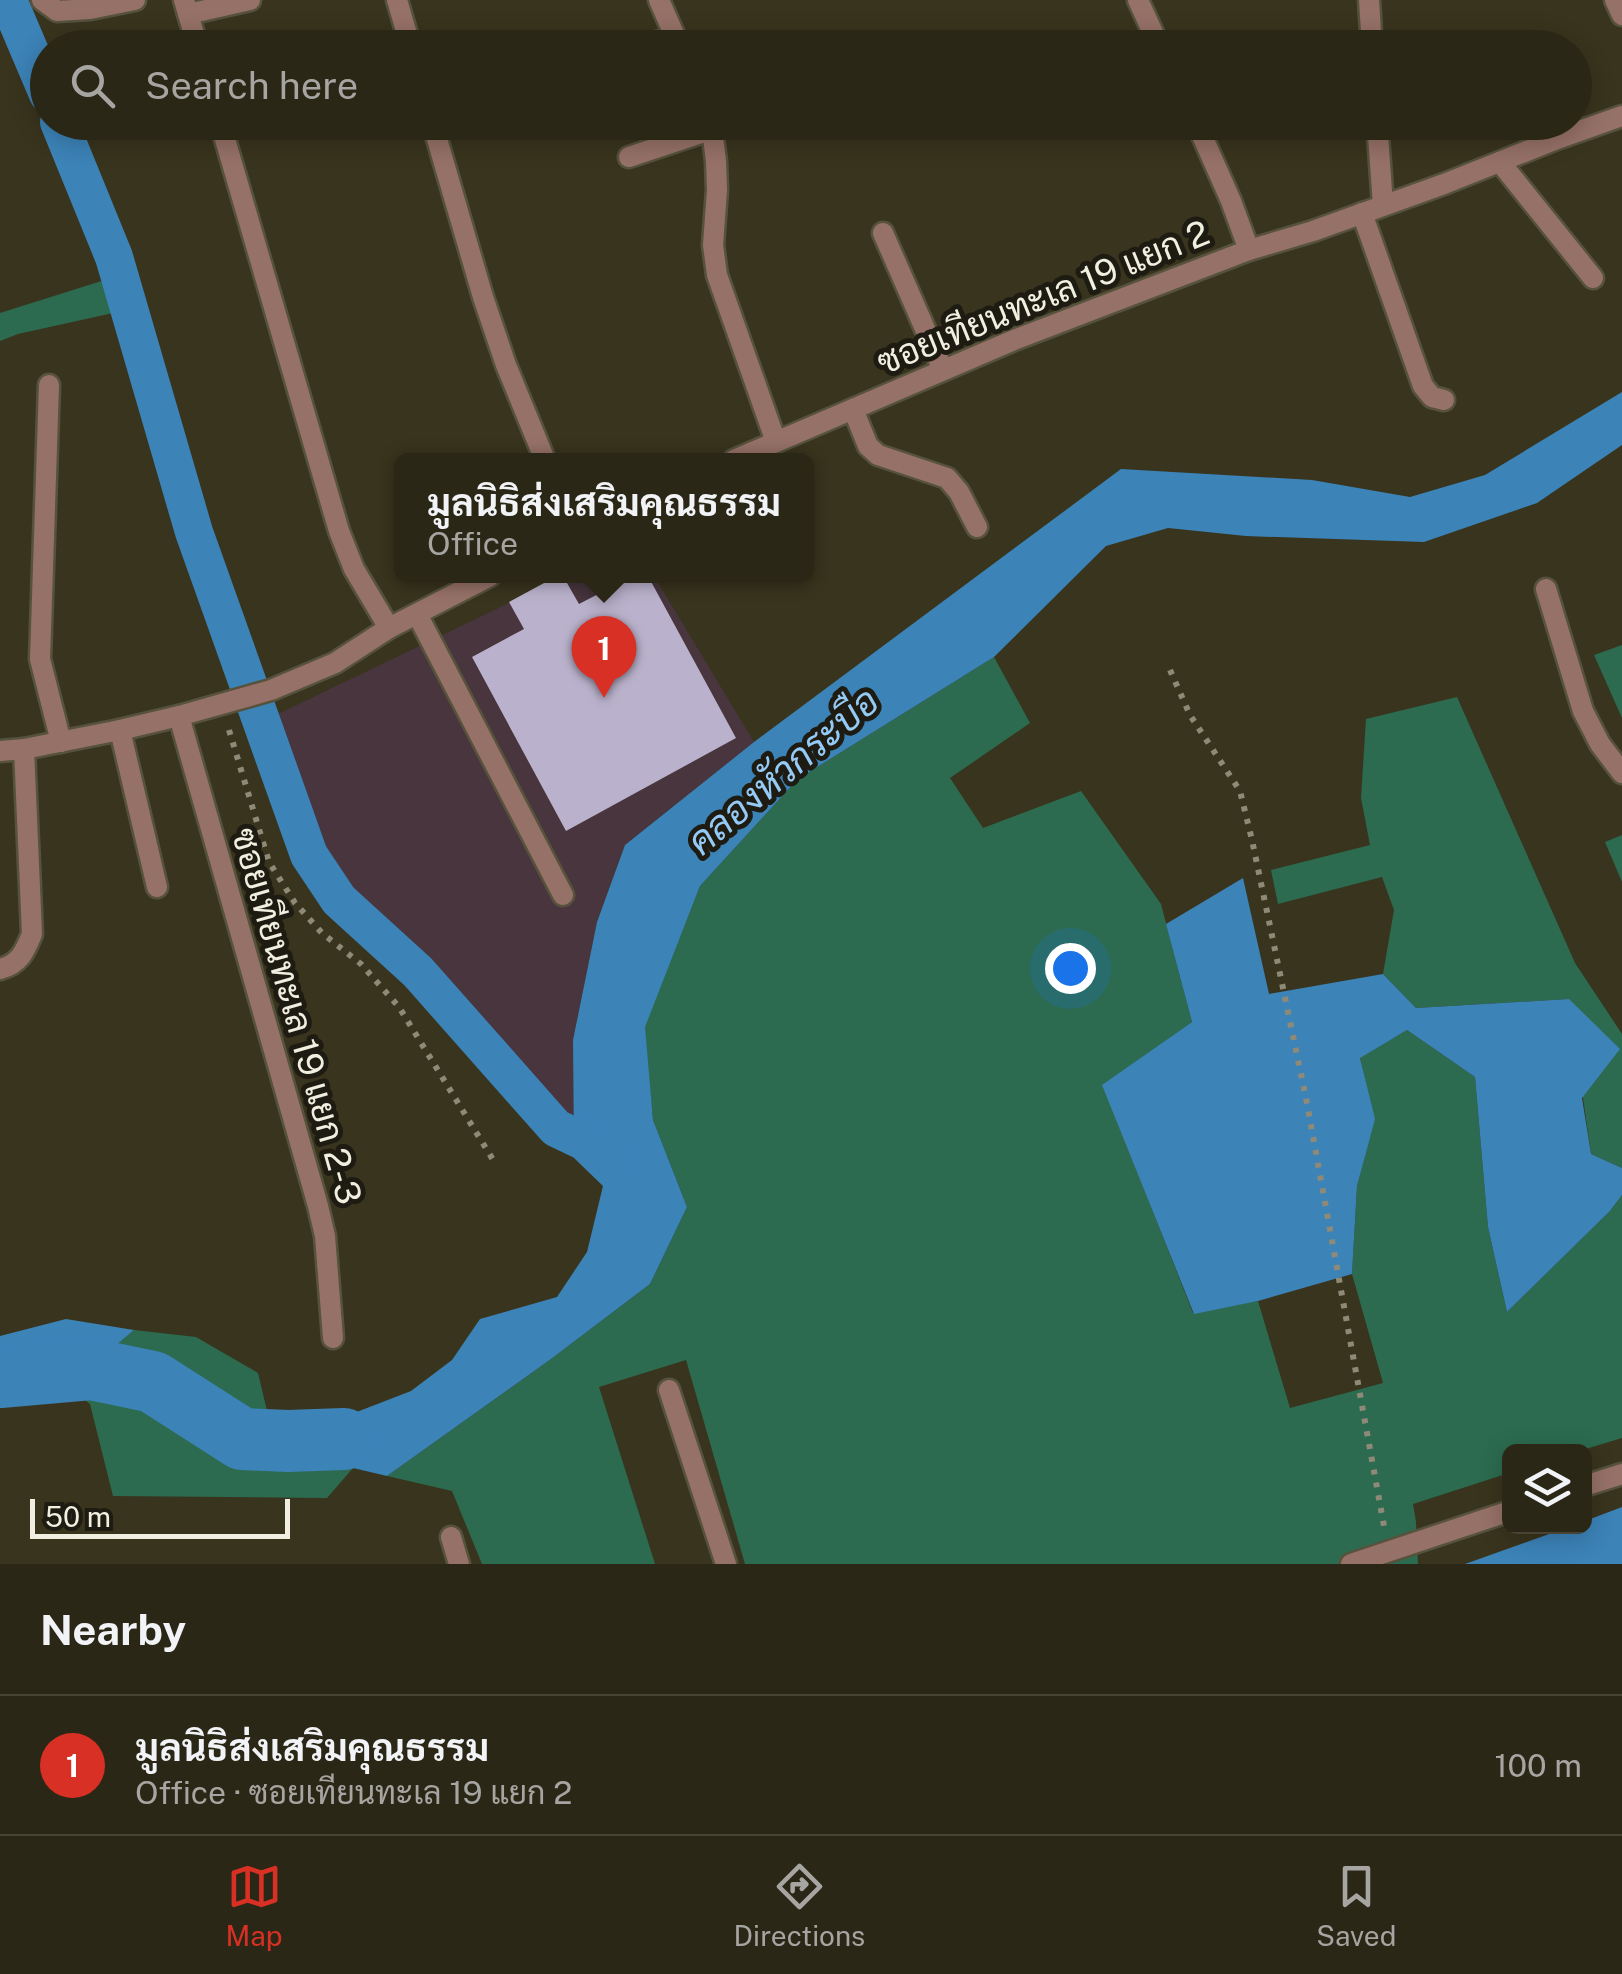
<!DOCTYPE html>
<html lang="en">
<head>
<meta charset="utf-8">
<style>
  body { margin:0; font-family:"Public Sans",Sarabun,sans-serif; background:#332f1f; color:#f1f3f6 }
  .controls { position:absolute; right:30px; bottom:30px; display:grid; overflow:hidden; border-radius:15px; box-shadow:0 5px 25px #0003 }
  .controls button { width:90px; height:90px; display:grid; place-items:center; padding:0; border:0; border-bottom:2px solid #474435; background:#2b2716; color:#f1f3f6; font:50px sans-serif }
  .scale { position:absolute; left:30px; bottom:25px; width:260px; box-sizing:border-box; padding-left:10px; border:5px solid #f1efe0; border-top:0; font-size:28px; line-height:35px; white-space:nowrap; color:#f1efe0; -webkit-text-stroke:8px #1e1c12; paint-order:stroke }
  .you { position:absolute; left:1070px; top:968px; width:35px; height:35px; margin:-25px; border:8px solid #fff; border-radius:50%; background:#1a73e8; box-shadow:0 0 0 15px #1a73e833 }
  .badge { display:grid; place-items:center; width:65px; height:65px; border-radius:50%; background:#d93025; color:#fff; font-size:32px; font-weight:700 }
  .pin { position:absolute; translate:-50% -82px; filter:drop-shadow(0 2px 5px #0008) }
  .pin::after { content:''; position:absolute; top:52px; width:35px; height:30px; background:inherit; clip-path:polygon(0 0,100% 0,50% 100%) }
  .popup { position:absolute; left:394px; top:453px; width:420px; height:130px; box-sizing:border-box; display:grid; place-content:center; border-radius:15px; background:#2b2716; filter:drop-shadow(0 2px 8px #0005); font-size:32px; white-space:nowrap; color:#a6a5a1 }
  .popup b { font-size:38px; color:#f1f3f6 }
  .popup::after { content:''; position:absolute; left:50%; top:100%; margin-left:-20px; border:20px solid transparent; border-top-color:#2b2716 }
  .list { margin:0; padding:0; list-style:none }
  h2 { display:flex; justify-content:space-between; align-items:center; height:130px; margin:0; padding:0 40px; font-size:42px }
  h2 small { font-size:32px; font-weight:400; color:#a6a5a1 }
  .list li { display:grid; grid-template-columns:65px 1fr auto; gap:30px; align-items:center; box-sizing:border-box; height:140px; padding:0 40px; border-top:2px solid #474435 }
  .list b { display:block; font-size:38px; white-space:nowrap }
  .list p { margin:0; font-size:32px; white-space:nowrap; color:#a6a5a1 }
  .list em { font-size:32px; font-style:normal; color:#a6a5a1 }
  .icon { flex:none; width:55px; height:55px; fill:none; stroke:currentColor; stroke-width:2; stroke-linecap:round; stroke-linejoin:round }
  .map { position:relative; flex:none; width:1622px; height:1564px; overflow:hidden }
  .search { position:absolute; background:#2b2716; box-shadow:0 5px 25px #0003; left:30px; right:30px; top:30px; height:110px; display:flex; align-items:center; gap:25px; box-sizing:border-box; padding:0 35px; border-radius:55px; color:#a6a5a1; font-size:38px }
  .sheet { height:270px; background:#2b2716 }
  nav { display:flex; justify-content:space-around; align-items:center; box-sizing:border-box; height:140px; border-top:2px solid #474435; background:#2b2716; font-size:28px; color:#a6a5a1 }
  nav a { display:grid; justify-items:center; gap:5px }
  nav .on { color:#d93025 }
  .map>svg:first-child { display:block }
  .commercial { fill:#48353d }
  .green { fill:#2c6b4f }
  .water { fill:#3c83b8 }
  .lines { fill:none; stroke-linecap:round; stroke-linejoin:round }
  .canal { stroke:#3c83b8; stroke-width:38 }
  .river { stroke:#3c83b8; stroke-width:62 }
  .building { fill:#bab2cc }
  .service-casing { stroke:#56523c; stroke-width:25 }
  .minor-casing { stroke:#56523c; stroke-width:25 }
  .path { stroke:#8e8a77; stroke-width:6; stroke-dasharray:5 8; stroke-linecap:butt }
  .service { stroke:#967168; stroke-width:20 }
  .minor { stroke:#967168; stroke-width:20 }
  .labels { text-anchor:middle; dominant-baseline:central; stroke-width:10; stroke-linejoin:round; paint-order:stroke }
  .street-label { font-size:35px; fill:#f1efe0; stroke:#1e1c12 }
  .water-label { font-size:38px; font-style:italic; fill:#94caf5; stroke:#1e1c12 }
</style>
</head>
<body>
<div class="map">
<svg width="1622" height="1564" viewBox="0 0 1622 1564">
  <rect width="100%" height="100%" fill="#39341d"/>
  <polygon class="commercial" points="565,576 654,576 754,742 625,845 597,922 573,1040 574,1158 488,1078 424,997 316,887 297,845 255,725"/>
  <g class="green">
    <polygon points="111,278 113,313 18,334 0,341 0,313"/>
    <polygon points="1622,645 1622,718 1594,655"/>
    <polygon points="994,657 1030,723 950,778 983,828 1081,791 1161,904 1192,1022 1103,1085 1193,1313 1258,1301 1290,1408 1383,1383 1352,1274 1357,1186 1374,1119 1360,1057 1407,1030 1475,1077 1488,1227 1507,1312 1610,1211 1622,1195 1622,1438 1579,1451 1510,1452 1509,1473 1413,1504 1416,1522 1418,1564 745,1564 686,1360 599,1387 655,1564 482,1564 452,1491 387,1476 551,1359 650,1284 687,1207 653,1120 644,1027 700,886 798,779"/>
    <polygon points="1457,697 1575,963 1622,1034 1622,1168 1591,1154 1569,999 1416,1008 1383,974 1394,910 1382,877 1278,904 1271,870 1370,845 1361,798 1366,719"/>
    <polygon points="1622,835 1622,882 1605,842"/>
    <polygon points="134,1330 196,1337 258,1373 268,1415 253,1454 353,1468 327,1498 113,1496 90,1404 68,1386"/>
  </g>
  <g class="water">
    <polygon points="1622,392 1622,445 1537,503 1424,542 1246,536 1168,528 1106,546 994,657 798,779 700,886 645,1027 653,1120 687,1207 650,1284 551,1359 387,1476 353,1468 252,1454 268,1415 336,1420 411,1391 452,1360 480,1319 557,1297 587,1252 603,1186 574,1158 573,1040 597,922 625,845 754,742 1121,469 1312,480 1410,497 1485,475"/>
    <polygon points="1243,878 1269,994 1383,974 1416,1008 1569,999 1620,1049 1582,1098 1591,1154 1622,1168 1622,1195 1610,1211 1507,1312 1488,1227 1475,1077 1407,1030 1360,1058 1375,1119 1357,1186 1352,1274 1258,1301 1194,1314 1102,1085 1192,1022 1166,924"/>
    <polygon points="66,1319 134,1330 68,1386 0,1398 0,1336"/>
    <polygon points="1622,1507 1622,1564 1465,1564 1569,1527 1584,1526 1585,1521"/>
  </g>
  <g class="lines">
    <g class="canal">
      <polyline points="8,0 48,94"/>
      <polyline points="59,122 114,257 194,532 309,855 339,900 418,972 556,1128 621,1159"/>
    </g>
    <polyline class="river" points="0,1377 91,1369 153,1382 242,1439 288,1441 344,1439"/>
  </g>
  <polygon class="building" points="557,576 563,576 579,604 633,576 648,576 736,738 566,831 472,657 524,629 509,602"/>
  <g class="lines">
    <g class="service-casing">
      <g id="service">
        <polyline points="659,0 680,48"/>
        <polyline points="1615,0 1622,15"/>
        <polyline points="188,14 250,0"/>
        <polyline points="634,48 675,37"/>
        <polyline points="711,122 716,161 717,190 713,245 717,275 776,442"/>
        <polyline points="629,157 713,129"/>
        <polyline points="1500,162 1593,278"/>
        <polyline points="1362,213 1423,386 1432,397 1444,400"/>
        <polyline points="883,233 943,370"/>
        <polyline points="49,385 40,659 61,742"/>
        <polyline points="853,409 868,446 878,455 947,478 959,492 977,527"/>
        <polyline points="1546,589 1583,711 1600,744 1622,773"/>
        <polyline points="417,614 563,895"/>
        <polyline points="120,730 157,887"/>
        <polyline points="669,1390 726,1564"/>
        <polyline points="451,1537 459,1564"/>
      </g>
    </g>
    <g class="minor-casing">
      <g id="minor">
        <polyline points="42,0 57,11 90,9 135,0"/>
        <polyline points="184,0 198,48"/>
        <polyline points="397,0 411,48"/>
        <polyline points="1138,0 1160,48"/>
        <polyline points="1369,0 1372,48"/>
        <polyline points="220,122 339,531 354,569 389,628"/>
        <polyline points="432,122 483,297 506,365 545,460"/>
        <polyline points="1377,122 1383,205"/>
        <polyline points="1249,250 1313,231 1444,184 1557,139 1622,116"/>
        <polyline points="734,460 1014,340 1249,250 1231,201 1196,122"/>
        <polyline points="179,716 318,1206 325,1236 333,1338"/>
        <polyline points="0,751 24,749 120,730 179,716 271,690 335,663 389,628 490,576"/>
        <path d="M 0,969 C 20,964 25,951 32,934 L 24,749"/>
        <polyline points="1584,1486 1622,1474"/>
        <polyline points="1351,1564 1510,1511"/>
      </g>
    </g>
    <g class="path">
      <polyline points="1170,670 1190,715 1240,791 1252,840 1306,1098 1384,1526"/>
      <polyline points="229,730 269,862 295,903 322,933 361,964 399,1007 495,1163"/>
    </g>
    <use href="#service" class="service"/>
    <use href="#minor" class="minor"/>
  </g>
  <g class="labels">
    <g class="street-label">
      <text transform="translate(1043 297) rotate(-22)">ซอยเทียนทะเล 19 แยก 2</text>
      <text transform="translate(297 1016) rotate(74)">ซอยเทียนทะเล 19 แยก 2-3</text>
    </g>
    <g class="water-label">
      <text transform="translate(783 771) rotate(-40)">คลองหัวกระบือ</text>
    </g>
  </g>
</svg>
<div class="controls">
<button><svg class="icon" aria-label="layers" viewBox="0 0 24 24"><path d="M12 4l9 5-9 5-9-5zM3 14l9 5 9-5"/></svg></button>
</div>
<div class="scale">50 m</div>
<div class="you"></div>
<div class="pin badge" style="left:604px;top:698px">1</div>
<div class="popup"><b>มูลนิธิส่งเสริมคุณธรรม</b>Office</div>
<div class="search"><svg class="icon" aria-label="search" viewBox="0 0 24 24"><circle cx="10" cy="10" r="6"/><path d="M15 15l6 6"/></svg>Search here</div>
</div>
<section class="sheet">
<h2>Nearby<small></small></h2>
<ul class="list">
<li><span class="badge">1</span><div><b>มูลนิธิส่งเสริมคุณธรรม</b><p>Office · ซอยเทียนทะเล 19 แยก 2</p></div><em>100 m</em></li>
</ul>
</section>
<nav>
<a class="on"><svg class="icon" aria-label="map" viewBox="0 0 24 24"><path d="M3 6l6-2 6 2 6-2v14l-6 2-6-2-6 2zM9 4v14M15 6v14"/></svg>Map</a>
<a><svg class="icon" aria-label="directions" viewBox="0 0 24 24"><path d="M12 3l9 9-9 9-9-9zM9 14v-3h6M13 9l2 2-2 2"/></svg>Directions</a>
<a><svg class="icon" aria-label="saved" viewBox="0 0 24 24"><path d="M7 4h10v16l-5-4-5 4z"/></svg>Saved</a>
</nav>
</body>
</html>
